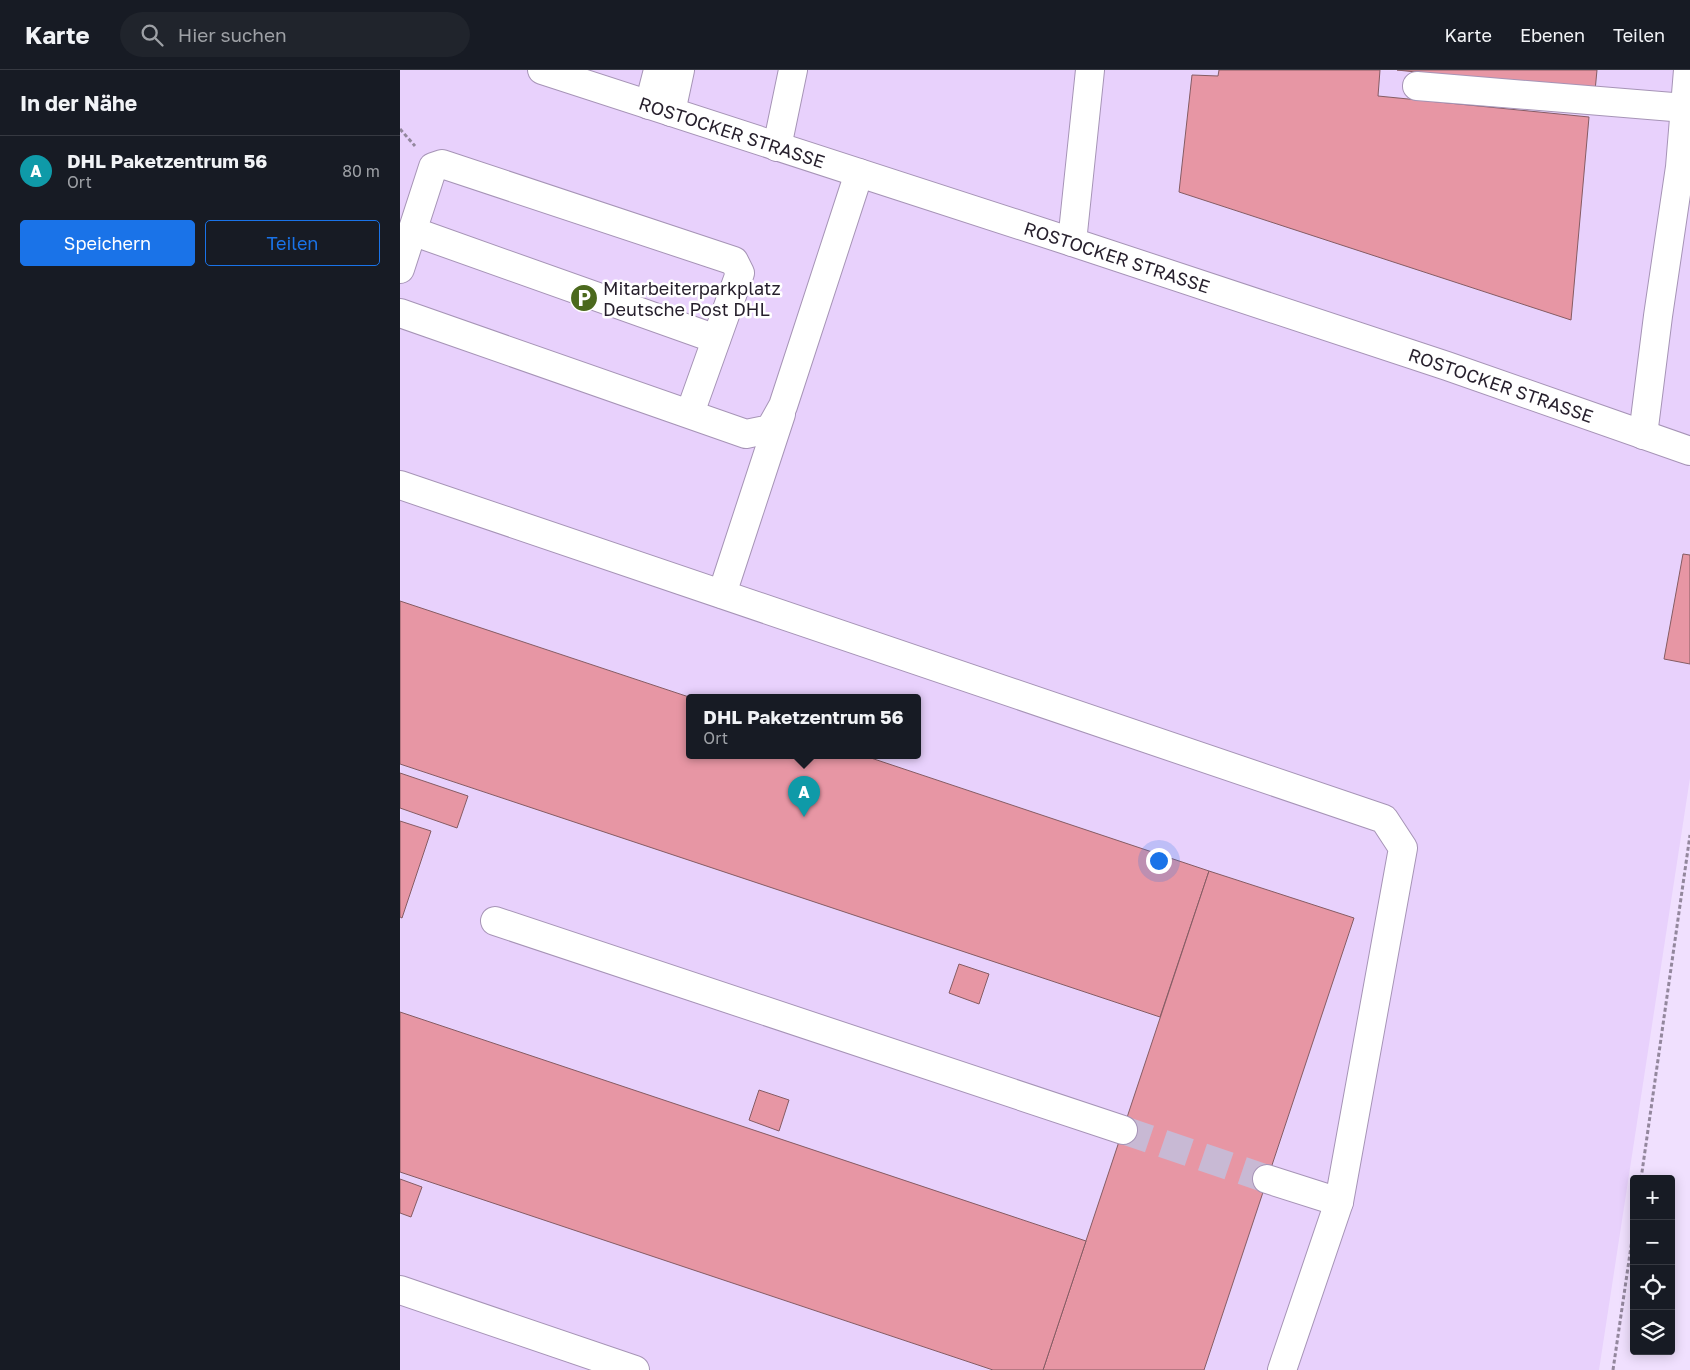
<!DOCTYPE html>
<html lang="de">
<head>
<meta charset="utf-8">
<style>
  body { margin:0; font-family:"Golos Text",sans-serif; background:#20242c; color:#f1f3f6 }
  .controls { position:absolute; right:15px; bottom:15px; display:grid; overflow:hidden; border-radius:5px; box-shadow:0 2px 12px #0003 }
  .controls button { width:45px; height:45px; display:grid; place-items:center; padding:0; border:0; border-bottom:1px solid #363941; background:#171b24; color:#f1f3f6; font:25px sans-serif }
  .you { position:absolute; left:758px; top:790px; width:18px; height:18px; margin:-12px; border:4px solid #fff; border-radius:50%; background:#1a73e8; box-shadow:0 0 0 8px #1a73e833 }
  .badge { display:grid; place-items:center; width:32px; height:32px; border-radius:50%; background:#1a73e8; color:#fff; font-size:16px; font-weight:700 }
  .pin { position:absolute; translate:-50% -41px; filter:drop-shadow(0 1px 2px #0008) }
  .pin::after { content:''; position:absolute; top:26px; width:18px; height:15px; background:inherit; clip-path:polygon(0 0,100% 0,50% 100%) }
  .popup { position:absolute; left:286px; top:624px; width:235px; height:65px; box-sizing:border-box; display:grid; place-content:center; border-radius:5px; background:#171b24; filter:drop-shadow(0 1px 4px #0005); font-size:16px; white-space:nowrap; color:#9ea1a6 }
  .popup b { font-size:19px; color:#f1f3f6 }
  .popup::after { content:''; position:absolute; left:50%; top:100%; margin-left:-10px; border:10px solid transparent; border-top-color:#171b24 }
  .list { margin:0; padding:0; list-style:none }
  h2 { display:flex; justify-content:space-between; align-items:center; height:65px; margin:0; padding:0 20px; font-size:21px }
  h2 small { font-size:16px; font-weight:400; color:#9ea1a6 }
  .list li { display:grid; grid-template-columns:32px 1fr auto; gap:15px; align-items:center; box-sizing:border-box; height:70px; padding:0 20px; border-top:1px solid #363941 }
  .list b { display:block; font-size:19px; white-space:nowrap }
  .list p { margin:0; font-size:16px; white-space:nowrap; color:#9ea1a6 }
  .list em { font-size:16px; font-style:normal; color:#9ea1a6 }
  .actions { display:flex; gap:10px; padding:15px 20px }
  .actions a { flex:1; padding:11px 0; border:1px solid #1a73e8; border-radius:5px; text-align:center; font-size:18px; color:#1a73e8 }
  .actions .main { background:#1a73e8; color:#fff }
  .icon { flex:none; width:28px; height:28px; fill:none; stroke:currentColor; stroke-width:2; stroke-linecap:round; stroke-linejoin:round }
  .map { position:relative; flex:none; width:1290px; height:1300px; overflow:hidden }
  header { display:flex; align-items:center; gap:30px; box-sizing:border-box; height:70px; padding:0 25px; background:#171b24; border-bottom:1px solid #363941 }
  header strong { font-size:24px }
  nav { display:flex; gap:28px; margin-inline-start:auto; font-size:18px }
  .search { width:350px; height:45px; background:#20242c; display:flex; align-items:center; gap:12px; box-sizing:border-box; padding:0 18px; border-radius:28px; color:#9ea1a6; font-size:19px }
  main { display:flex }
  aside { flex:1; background:#171b24 }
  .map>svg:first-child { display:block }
  .built { fill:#e8d1fc; fill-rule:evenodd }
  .building { fill:#e796a4; stroke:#855c63 }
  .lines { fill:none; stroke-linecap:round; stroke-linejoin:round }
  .minor-tunnel { stroke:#c8b9d4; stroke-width:28; stroke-dasharray:28 14; stroke-linecap:butt }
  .minor-casing { stroke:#a694b6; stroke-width:30 }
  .path { stroke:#93879d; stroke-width:3; stroke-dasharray:4 2.5; stroke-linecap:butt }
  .minor { stroke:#fff; stroke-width:28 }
  .labels { text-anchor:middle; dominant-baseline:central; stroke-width:5; stroke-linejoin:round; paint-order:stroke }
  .street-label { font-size:18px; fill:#261f2c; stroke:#fff }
  .poi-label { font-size:18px; fill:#261f2c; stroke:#fff; text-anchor:start }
</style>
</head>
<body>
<header>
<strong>Karte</strong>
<div class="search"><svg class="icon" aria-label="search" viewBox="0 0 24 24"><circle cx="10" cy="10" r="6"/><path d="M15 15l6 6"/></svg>Hier suchen</div>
<nav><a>Karte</a><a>Ebenen</a><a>Teilen</a></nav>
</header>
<main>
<aside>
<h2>In der Nähe<small></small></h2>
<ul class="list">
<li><span class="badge" style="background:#0f9aa8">A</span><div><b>DHL Paketzentrum 56</b><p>Ort</p></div><em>80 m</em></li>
</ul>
<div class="actions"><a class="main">Speichern</a><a>Teilen</a></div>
</aside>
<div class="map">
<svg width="1290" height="1300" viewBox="0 0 1290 1300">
  <rect width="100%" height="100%" fill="#f0e0fe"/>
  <path class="built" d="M 0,0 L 1290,0 L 1290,708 L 1199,1300 L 0,1300 ZM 290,628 L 518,628 L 518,686 L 290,686 Z"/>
  <g class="building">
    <polygon points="819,0 980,0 978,26 1189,47 1171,250 779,122 792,5 818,6"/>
    <polygon points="997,0 1197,0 1195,21"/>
    <polygon points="1283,484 1290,485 1290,594 1264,589"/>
    <polygon points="0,531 292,628 290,628 290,686 465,686 809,801 760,947 0,694"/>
    <polygon points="0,703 68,726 57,758 0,738"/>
    <polygon points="0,751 31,761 2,848 0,847"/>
    <polygon points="809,801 954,848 804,1300 643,1300"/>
    <polygon points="559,894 589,904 579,934 549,923"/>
    <polygon points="0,942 686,1171 643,1300 593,1300 0,1102"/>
    <polygon points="359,1020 389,1030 379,1061 349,1050"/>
    <polygon points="0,1109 22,1117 11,1147 0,1143"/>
  </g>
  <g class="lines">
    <polyline class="minor-tunnel" points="723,1060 867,1109"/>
    <g class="minor-casing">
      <g id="minor">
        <polyline points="142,0 672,172 1047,296 1290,381"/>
        <polyline points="1017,16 1285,38"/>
        <polyline points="249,35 258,0"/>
        <polyline points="271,42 280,0"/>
        <polyline points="377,77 393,0"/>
        <polyline points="12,161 316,269"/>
        <polyline points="672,172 690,0"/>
        <polyline points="0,199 33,97 42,94 334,191 340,203 290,343"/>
        <polyline points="0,243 346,364 370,359 383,336 459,103"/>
        <polyline points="1243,365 1258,246 1280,97 1288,0"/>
        <polyline points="0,415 984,749 1003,778 939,1132 882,1300"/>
        <polyline points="322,524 381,344"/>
        <polyline points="95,851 723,1060"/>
        <polyline points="867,1109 939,1132"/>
        <polyline points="0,1220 235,1300"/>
      </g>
    </g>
    <g class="path">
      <polyline points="0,59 15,76"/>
      <polyline points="1241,1109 1290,765"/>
      <polyline points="1213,1300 1234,1156"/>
    </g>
    <use href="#minor" class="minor"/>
  </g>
  <defs>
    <g id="parking-disc" transform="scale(1.4375)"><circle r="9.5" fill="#4b691d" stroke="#fff"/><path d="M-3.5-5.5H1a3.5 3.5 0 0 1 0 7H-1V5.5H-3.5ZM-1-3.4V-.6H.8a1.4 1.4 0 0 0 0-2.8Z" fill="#fff"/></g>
  </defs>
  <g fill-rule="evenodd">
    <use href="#parking-disc" x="184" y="228"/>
  </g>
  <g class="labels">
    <g class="street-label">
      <text transform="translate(332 62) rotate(18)">ROSTOCKER STRASSE</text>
      <text transform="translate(717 187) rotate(18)">ROSTOCKER STRASSE</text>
      <text transform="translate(1101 315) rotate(19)">ROSTOCKER STRASSE</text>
    </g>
    <g class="poi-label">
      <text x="203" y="218">Mitarbeiterparkplatz<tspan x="203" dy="21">Deutsche Post DHL</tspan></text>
    </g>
  </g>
</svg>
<div class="controls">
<button>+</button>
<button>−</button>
<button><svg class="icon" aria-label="locate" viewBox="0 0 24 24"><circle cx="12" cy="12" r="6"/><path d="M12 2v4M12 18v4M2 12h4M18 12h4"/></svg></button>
<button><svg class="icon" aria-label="layers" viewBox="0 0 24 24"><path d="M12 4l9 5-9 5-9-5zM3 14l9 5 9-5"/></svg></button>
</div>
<div class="you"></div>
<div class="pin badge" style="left:404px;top:747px;background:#0f9aa8">A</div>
<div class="popup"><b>DHL Paketzentrum 56</b>Ort</div>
</div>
</main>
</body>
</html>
